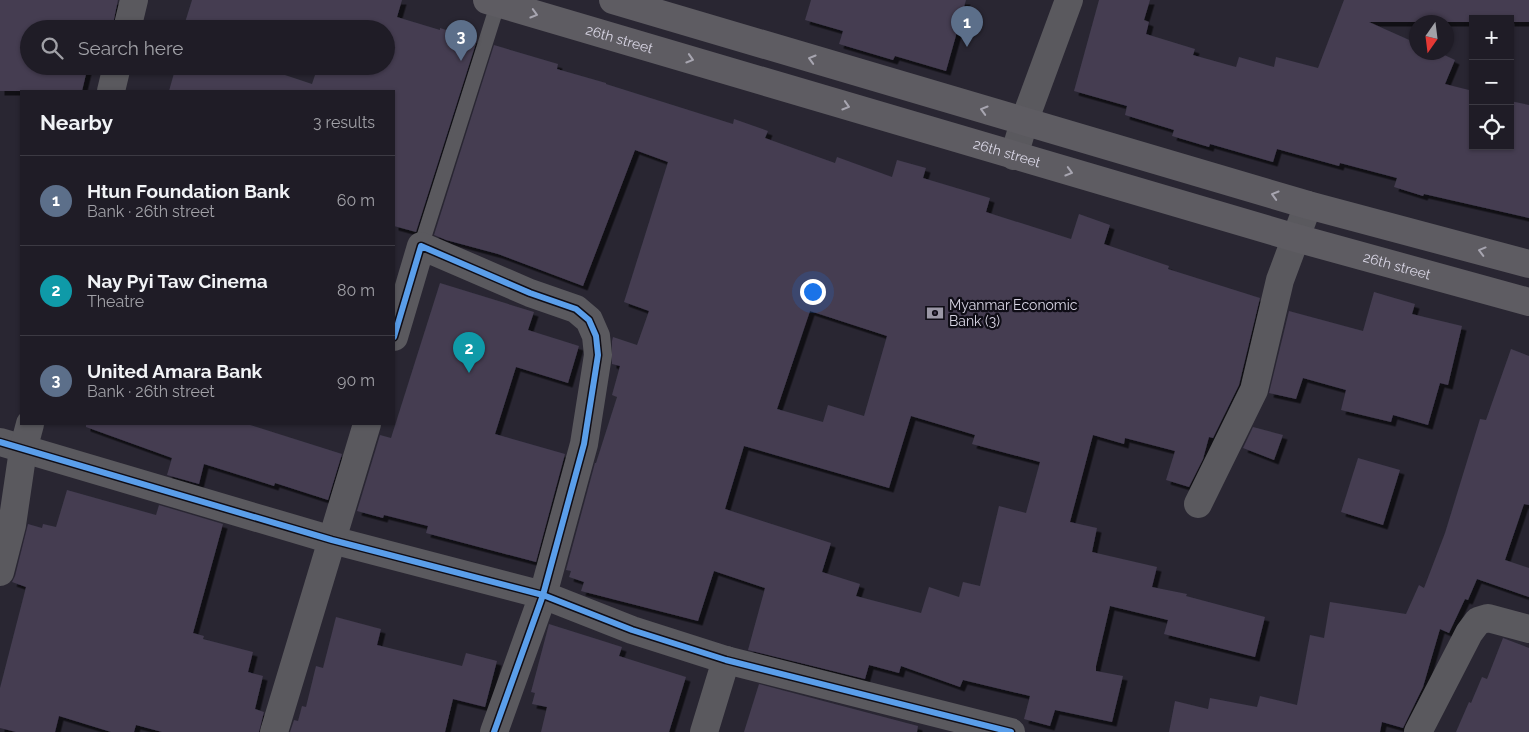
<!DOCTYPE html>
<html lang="en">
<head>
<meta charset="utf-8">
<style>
  body { margin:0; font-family:Raleway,sans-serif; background:#2c2932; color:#f1f3f6 }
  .controls { position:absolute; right:15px; top:15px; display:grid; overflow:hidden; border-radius:0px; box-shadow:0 1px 4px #0004 }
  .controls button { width:45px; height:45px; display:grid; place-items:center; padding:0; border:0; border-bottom:1px solid #3c3a43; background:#1f1c26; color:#f1f3f6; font:25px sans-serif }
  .compass { position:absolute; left:1409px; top:15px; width:45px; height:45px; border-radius:50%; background:#1f1c26; box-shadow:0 1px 4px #0004; rotate:194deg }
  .you { position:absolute; left:812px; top:291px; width:18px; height:18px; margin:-12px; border:4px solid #fff; border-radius:50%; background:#1a73e8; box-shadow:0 0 0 8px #1a73e833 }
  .badge { display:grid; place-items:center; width:32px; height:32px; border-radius:50%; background:#8c9099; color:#fff; font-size:16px; font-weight:700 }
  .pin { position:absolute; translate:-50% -41px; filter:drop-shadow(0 1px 2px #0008) }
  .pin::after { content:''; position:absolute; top:26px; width:18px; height:15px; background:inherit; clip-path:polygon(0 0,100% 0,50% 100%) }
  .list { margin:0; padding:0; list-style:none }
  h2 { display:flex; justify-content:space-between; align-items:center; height:65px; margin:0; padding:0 20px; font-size:21px }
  h2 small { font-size:16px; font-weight:400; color:#a1a1a7 }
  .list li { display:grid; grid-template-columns:32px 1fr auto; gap:15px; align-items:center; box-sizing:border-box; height:90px; padding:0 20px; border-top:1px solid #3c3a43 }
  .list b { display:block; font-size:19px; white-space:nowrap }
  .list p { margin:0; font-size:16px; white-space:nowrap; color:#a1a1a7 }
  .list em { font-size:16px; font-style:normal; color:#a1a1a7 }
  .icon { flex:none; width:28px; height:28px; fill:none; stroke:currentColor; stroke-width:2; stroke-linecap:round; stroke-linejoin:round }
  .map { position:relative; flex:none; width:1529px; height:732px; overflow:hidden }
  .search { position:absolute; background:#1f1c26; box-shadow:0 1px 4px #0004; left:20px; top:20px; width:375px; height:55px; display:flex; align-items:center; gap:12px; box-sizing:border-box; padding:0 18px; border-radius:28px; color:#a1a1a7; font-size:19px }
  .panel { position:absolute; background:#1f1c26; box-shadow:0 1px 4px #0004; left:20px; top:90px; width:375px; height:335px; border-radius:0px }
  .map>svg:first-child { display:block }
  .building { fill:#443d51; fill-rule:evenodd; filter:url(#shadow) }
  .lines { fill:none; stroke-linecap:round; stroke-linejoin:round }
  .service { stroke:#5a595e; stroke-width:15 }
  .minor { stroke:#5a595e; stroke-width:28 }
  .secondary { stroke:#5e5c62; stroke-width:28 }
  .cycleway-casing { stroke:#0f0d16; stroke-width:9 }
  .cycleway { stroke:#5a9eea; stroke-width:6 }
  .oneway { stroke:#a7a5b0 }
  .labels { text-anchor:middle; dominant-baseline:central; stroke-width:4.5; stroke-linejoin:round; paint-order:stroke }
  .street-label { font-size:14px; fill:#d8d5e4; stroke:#0f0d16 }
  .poi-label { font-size:14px; fill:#d8d5e4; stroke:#0f0d16; text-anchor:start }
</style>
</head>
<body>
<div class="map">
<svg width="1529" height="732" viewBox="0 0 1529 732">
  <defs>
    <filter id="shadow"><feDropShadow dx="4.5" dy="4.5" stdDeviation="0" flood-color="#0009"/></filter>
  </defs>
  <rect width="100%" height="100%" fill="#292632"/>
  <g class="building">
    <polygon points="0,0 118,0 112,29 29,29 29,66 88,66 82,91 0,91"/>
    <polygon points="192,0 402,0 397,17 440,30 440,28 477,40 416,232 394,226 394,91 169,91 176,66 258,66 312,84 318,66 386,66 386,29 183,29"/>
    <polygon points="811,0 966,0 946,71 895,56 893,60 839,44 843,31 805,20"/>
    <polygon points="1099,0 1150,0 1144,20 1149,22 1146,34 1195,49 1193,55 1236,67 1239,57 1274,67 1276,57 1318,68 1344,0 1529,0 1529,22 1510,22 1510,19 1473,19 1473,22 1369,22 1416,43 1416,52 1438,52 1455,60 1445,84 1473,91 1473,146 1510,146 1510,101 1529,105 1529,218 1424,194 1423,196 1394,187 1397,178 1340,163 1339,166 1277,149 1273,162 1210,144 1209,147 1172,136 1174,130 1125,115 1127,106 1074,91"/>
    <path d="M 494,45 L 558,64 L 557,69 L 606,83 L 606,84 L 733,124 L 734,119 L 768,131 L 765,138 L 835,163 L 837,157 L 892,177 L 897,160 L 926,168 L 923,178 L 990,198 L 986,212 L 1071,239 L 1079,214 L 1110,225 L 1104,244 L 1169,266 L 1168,269 L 1260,298 L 1239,385 L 1213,438 L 1209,437 L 1203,459 L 1189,487 L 1166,480 L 1175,451 L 1125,438 L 1124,444 L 1093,435 L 1070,522 L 1097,528 L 1092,552 L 1157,567 L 1152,587 L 1187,594 L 1186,596 L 1265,617 L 1255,657 L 1164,634 L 1168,620 L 1110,606 L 1096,666 L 1096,671 L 1123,676 L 1112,722 L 1055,710 L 1050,726 L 1024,719 L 1030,696 L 963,680 L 960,687 L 901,666 L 899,673 L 869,665 L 865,679 L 748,650 L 765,588 L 714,571 L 698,621 L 581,591 L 584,582 L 569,577 L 571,571 L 566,570 L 595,463 L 596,463 L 617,397 L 612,395 L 620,366 L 612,364 L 612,341 L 613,337 L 637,345 L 649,311 L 624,302 L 668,162 L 635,150 L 583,286 L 498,254 L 446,240 L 434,235 ZM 810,311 L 887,336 L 864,416 L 828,405 L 823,422 L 777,409 ZM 911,416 L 975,435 L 972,444 L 1040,462 L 1026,513 L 999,506 L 980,586 L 963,582 L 959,597 L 929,587 L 921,613 L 856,596 L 860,584 L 822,572 L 831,543 L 725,509 L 744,446 L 889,488 Z"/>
    <polygon points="440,283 534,312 528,330 579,346 568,383 516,367 495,434 565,454 536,562 426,533 428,526 384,515 383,518 357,511 380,435 391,438"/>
    <polygon points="1374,292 1415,304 1412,314 1462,326 1448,385 1440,383 1428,425 1393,415 1391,422 1341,410 1346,390 1303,378 1296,399 1269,393 1289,311 1363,331"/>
    <polygon points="1511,349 1529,356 1529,505 1524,504 1505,560 1529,568 1529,597 1477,579 1468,600 1465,599 1449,633 1440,629 1423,687 1403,728 1382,722 1380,732 1169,732 1175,701 1208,709 1210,698 1257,707 1260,696 1297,705 1310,635 1324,638 1330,602 1406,614 1419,585 1424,588 1445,533 1480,419 1486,420"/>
    <polygon points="86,424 247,424 342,454 328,500 275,483 274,486 204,464 199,484 167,475 172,458 86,427"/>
    <polygon points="1253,427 1283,435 1274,460 1243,448"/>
    <polygon points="1358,458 1400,470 1383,525 1341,512"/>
    <polygon points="67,490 156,515 159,505 223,524 193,633 204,636 203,639 253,652 248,672 263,676 255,709 264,712 259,732 162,732 136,725 134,732 111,732 59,716 55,732 16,732 0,728 0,688 26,587 12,582 15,576 28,524 42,528 43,524 56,527"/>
    <polygon points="336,617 381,629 377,645 462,666 466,653 497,661 485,707 453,699 445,732 290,732 294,720 298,721 302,706 306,707 316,666 323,668"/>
    <polygon points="549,624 622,647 619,656 686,677 669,732 541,732 547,707 532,704 535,693 531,692"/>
    <polygon points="1503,638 1529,648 1529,732 1456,732 1469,702 1471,703 1482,677 1487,679"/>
    <polygon points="759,684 918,726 917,732 744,732"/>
  </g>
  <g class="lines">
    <polyline class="service" points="421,246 499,0"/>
    <g class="minor">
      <polyline points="127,29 134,0"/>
      <polyline points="111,91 117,66"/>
      <polyline points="1014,156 1024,122 1069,0"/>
      <polyline points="394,337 421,246 530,293 576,309 589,320 596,336 598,355 584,444 543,595 494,732"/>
      <polyline points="0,442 332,540 543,595 632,630 726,660 1011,732"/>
      <polyline points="1198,504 1254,390 1280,280 1308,205"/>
      <polyline points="0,572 12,525 23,450 30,424"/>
      <polyline points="274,732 367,424"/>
      <polyline points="704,732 726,660"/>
      <polyline points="1418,732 1469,633 1478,621 1488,618 1529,629"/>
    </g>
    <g class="secondary">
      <path id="s1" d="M 487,0 L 1296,238 L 1529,302"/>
      <polyline points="613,0 1308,205 1529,264"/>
    </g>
    <g class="cycleway-casing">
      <g id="cycleway">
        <polyline points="394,337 421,246 530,293 576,309 589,320 596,336 598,355 584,444 543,595 494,732"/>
        <polyline points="0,442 332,540 543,595 632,630 726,660 1011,732"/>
      </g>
    </g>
    <use href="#cycleway" class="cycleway"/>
  </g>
  <defs><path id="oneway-chevron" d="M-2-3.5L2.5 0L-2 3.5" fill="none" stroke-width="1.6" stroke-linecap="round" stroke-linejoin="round" transform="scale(1.25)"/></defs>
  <g class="oneway">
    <use href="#oneway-chevron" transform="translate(534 14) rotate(16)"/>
    <use href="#oneway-chevron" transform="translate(690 59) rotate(17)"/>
    <use href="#oneway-chevron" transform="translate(812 59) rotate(-164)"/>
    <use href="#oneway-chevron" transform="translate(846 106) rotate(17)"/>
    <use href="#oneway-chevron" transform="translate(984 110) rotate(-164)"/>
    <use href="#oneway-chevron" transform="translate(1069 172) rotate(16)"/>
    <use href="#oneway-chevron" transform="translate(1275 195) rotate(-164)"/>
    <use href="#oneway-chevron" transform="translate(1482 251) rotate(-165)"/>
  </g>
  <defs>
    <g id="bank-bare" transform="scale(1.35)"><path d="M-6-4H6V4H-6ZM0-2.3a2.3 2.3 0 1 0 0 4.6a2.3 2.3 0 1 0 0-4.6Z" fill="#9b98a6" stroke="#0f0d16" stroke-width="2.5" paint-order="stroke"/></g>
  </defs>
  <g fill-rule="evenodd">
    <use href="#bank-bare" x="935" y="313"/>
  </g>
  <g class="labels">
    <g class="street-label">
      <text stroke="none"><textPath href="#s1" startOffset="138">26th street</textPath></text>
      <text stroke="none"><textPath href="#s1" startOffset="542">26th street</textPath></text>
      <text stroke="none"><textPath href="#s1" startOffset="948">26th street</textPath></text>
    </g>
    <g class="poi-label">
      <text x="949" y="305">Myanmar Economic<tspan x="949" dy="16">Bank (3)</tspan></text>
    </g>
  </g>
</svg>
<div class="controls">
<button>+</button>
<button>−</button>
<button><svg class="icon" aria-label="locate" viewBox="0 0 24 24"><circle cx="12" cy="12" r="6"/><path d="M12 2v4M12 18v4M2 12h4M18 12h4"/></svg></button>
</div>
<svg class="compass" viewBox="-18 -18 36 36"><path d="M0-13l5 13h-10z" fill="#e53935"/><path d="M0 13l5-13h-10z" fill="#a1a1a7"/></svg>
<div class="you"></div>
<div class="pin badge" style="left:967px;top:47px;background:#5c6f8a">1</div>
<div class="pin badge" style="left:469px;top:373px;background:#0f9aa8">2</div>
<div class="pin badge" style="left:461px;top:61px;background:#5c6f8a">3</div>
<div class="search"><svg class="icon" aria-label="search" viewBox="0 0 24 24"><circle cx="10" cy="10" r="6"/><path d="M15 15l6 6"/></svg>Search here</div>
<section class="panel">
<h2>Nearby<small>3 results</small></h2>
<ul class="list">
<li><span class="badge" style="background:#5c6f8a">1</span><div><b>Htun Foundation Bank</b><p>Bank · 26th street</p></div><em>60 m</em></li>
<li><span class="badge" style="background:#0f9aa8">2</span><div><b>Nay Pyi Taw Cinema</b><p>Theatre</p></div><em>80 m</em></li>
<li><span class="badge" style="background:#5c6f8a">3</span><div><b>United Amara Bank</b><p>Bank · 26th street</p></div><em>90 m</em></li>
</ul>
</section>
</div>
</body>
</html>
